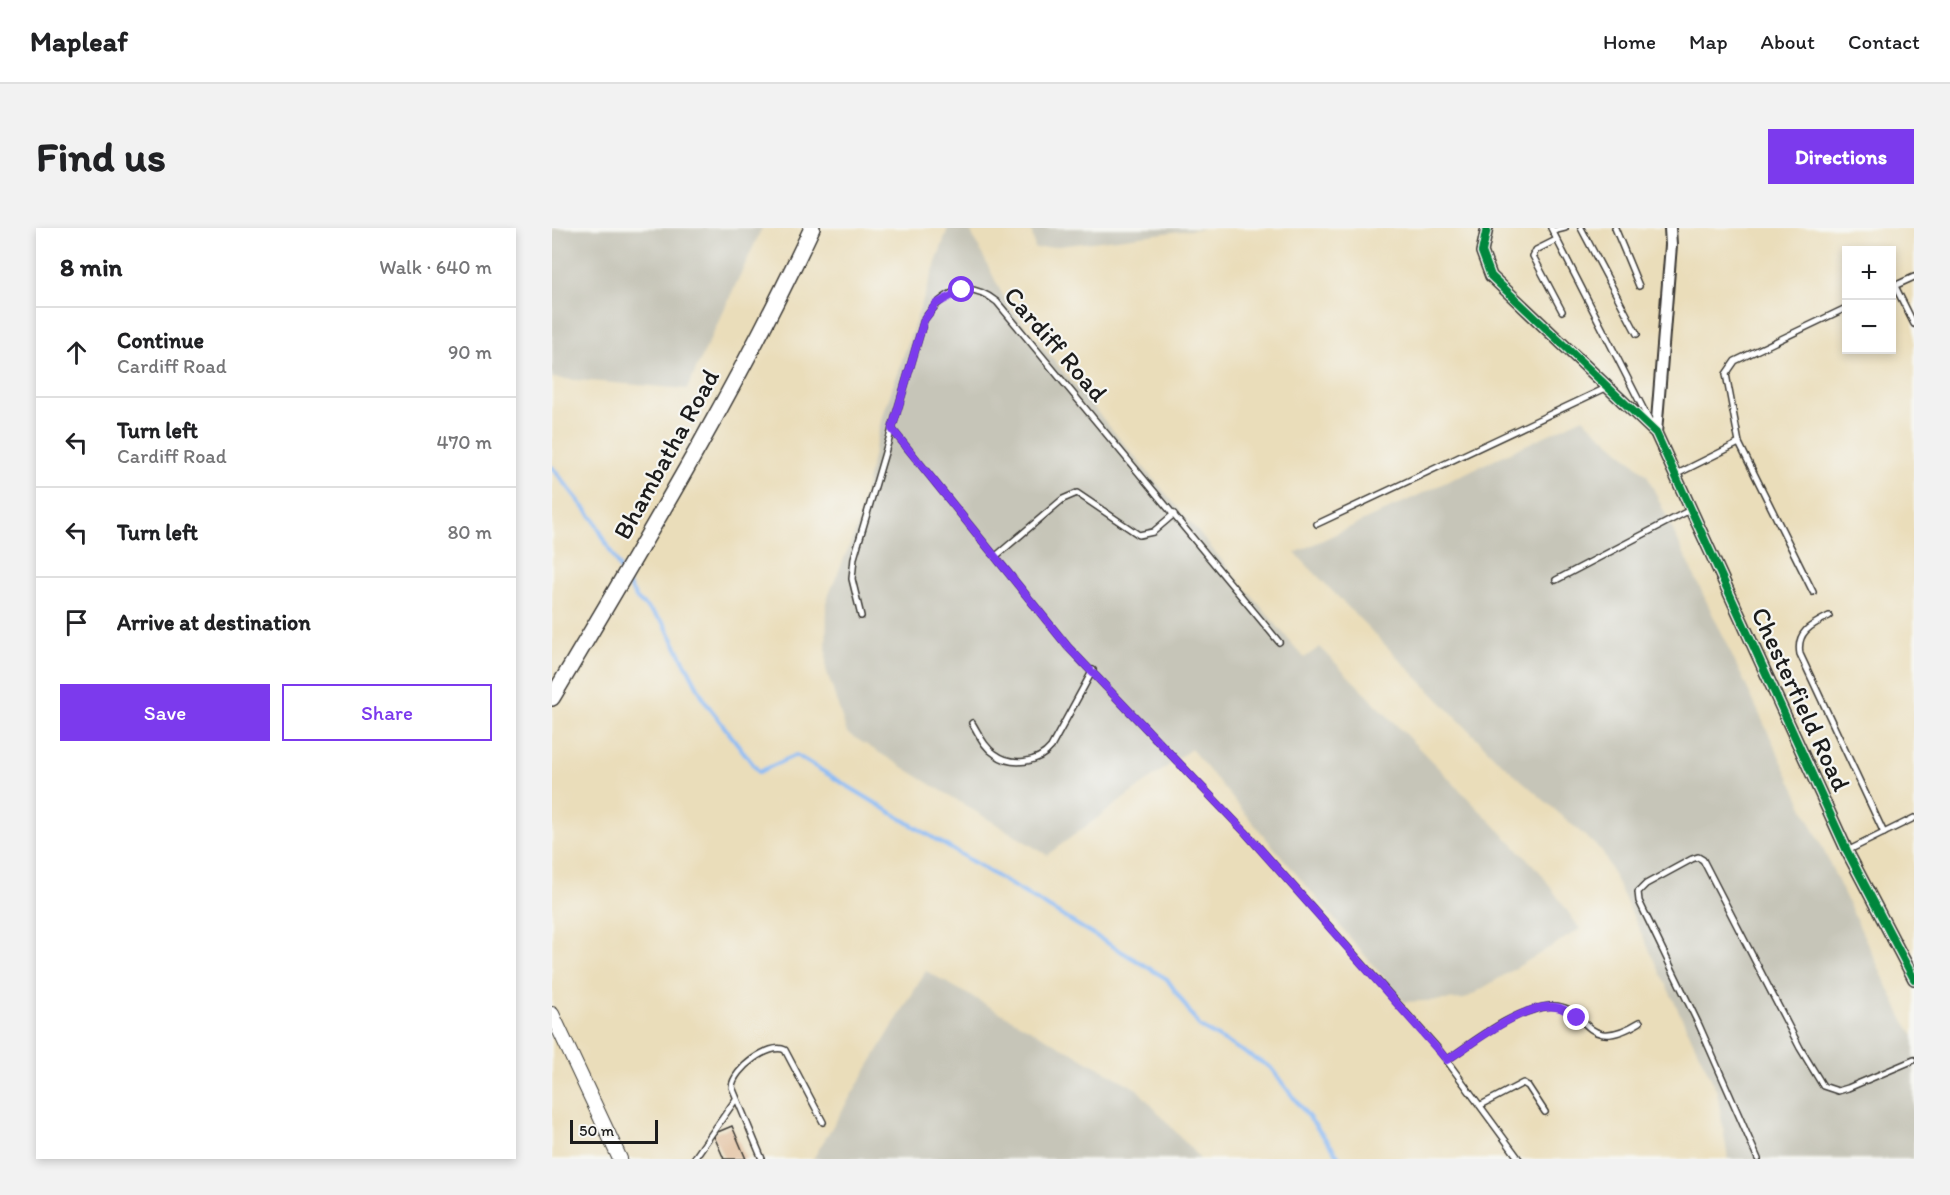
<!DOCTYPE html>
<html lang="en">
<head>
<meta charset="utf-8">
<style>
  body { margin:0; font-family:Itim,sans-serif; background:#f2f2f2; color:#202124 }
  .controls { position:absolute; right:18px; top:18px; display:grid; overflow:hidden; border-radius:0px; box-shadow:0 3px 9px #0003 }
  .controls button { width:54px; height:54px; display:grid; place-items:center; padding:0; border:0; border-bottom:2px solid #e0e0e0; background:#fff; color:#202124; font:30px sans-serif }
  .scale { position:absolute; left:18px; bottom:15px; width:88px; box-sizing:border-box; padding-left:6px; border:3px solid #1c1c1c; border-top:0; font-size:16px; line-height:21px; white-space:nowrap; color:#1c1c1c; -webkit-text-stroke:4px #f6f6f2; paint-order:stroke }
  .stop { position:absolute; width:18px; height:18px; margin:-14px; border:4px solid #7c3aed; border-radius:50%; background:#fff }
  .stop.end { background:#7c3aed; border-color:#fff; box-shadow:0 2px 6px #0008 }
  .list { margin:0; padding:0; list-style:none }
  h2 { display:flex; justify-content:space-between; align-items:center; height:78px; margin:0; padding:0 24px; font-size:26px }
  h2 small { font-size:20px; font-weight:400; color:#757577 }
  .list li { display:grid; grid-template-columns:39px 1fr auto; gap:18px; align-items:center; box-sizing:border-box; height:90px; padding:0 24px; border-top:2px solid #e0e0e0 }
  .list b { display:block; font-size:22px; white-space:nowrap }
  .list p { margin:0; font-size:20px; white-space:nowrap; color:#757577 }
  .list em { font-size:20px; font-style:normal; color:#757577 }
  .actions { display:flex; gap:12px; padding:18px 24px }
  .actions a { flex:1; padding:14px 0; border:2px solid #7c3aed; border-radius:0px; text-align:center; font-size:21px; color:#7c3aed }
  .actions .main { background:#7c3aed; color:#fff }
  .icon { flex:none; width:33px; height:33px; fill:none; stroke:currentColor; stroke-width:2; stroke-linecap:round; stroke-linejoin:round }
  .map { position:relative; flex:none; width:1362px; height:931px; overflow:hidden; border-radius:0px }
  header { display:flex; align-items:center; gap:36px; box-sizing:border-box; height:84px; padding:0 30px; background:#fff; border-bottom:2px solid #e0e0e0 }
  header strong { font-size:28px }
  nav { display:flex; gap:33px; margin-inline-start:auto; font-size:21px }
  .intro { display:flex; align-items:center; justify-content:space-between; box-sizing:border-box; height:144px; padding:0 36px }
  h1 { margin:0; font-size:42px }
  .button { padding:15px 27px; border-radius:0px; background:#7c3aed; color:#fff; font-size:21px; font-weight:700 }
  main { display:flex; gap:36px; padding:0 36px }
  aside { flex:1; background:#fff; border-radius:0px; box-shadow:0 3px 9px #0003 }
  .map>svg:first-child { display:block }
  .industrial { fill:#c6c5b8 }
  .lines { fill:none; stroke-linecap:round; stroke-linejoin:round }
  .stream { stroke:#89baf5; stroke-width:4 }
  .building { fill:#dcad82 }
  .service-casing { stroke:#3b3934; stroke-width:8 }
  .minor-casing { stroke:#3b3934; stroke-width:14 }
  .secondary-casing { stroke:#3b3934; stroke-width:16 }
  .primary-casing { stroke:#3b3934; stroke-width:18 }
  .service { stroke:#fff; stroke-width:5 }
  .minor { stroke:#fff; stroke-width:10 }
  .secondary { stroke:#fff; stroke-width:14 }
  .primary { stroke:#fff; stroke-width:15 }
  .cycleway-casing { stroke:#f6f6f2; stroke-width:11 }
  .cycleway { stroke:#00873e; stroke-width:8 }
  .route { stroke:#7c3aed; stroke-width:8 }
  .labels { text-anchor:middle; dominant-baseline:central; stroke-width:4.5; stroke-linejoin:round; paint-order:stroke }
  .street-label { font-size:26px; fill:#1c1c1c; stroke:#f6f6f2 }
</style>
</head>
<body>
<header>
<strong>Mapleaf</strong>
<nav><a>Home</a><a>Map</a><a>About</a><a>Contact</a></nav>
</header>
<div class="intro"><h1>Find us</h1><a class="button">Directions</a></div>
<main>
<aside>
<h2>8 min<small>Walk · 640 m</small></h2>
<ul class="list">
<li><svg class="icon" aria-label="ahead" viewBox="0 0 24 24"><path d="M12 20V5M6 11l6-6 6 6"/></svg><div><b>Continue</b><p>Cardiff Road</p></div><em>90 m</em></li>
<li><svg class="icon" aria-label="left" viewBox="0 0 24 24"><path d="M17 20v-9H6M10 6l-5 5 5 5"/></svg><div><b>Turn left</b><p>Cardiff Road</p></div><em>470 m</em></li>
<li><svg class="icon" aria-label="left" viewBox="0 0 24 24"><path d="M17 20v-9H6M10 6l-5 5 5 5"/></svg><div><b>Turn left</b></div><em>80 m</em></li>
<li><svg class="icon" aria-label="arrive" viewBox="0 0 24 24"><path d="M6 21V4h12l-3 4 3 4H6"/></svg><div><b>Arrive at destination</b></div></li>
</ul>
<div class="actions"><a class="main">Save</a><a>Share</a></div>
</aside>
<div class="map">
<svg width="1362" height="931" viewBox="0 0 1362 931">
  <rect width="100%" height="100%" fill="#f6f6f2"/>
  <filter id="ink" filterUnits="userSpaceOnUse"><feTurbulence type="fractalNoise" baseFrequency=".0167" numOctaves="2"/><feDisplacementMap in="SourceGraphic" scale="12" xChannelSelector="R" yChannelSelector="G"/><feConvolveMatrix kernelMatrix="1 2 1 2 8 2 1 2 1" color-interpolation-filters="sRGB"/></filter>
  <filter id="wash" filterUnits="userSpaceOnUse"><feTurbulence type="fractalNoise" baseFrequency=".008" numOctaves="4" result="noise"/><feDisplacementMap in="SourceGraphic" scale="24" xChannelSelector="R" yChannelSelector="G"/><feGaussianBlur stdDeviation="1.35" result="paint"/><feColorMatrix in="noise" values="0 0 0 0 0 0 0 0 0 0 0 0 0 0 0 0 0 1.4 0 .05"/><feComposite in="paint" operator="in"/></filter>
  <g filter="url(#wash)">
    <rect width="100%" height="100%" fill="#eaddba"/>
    <g class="industrial">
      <polygon points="0,0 210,0 135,161 0,150"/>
      <polygon points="396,0 417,0 456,78 752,430 768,419 988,644 1028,701 913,771 852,774 639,521 495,627 295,505 274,441 275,371 305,300 329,193"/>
      <polygon points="479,0 654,0 483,21"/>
      <polygon points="1031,190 1095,247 1350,789 1362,807 1362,931 1176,931 1165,863 1050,623 944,530 743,325"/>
      <polygon points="374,743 585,861 648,931 261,931"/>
    </g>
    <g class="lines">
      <g class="stream">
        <polyline points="0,239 42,292 69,343"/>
        <polyline points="74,352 85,371 112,395 154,475 207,544 244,527 615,751 648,799 718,839 789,931"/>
      </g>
    </g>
    <g id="blocks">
      <polygon class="building" points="180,898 194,931 172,931 161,906"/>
    </g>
  </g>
  <g filter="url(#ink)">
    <use href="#blocks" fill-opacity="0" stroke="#3b3934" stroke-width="1.5"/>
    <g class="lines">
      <g class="service-casing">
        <g id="service">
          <polyline points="999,0 1099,196"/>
          <polyline points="1029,0 1085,106"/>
          <polyline points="1063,0 1087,58"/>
          <polyline points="1001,3 1013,0"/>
          <polyline points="1004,12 984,22 981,28 1010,83"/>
          <polyline points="1343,58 1362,96"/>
          <polyline points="1340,59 1362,49"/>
          <polyline points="340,201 516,419 693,604 887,822 967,931"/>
          <polyline points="1123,247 1187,215"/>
          <polyline points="765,296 1056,159"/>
          <polyline points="444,328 511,271 525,265 587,307 601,304 622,286"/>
          <polyline points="1004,352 1138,282"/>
          <polyline points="1261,364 1187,215 1174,146 1183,133 1294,80"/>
          <path d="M 309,388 L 300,351 L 302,330 L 372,92 C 392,63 415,50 445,74 L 727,414"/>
          <path d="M 1277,388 C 1259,397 1244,404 1248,426 L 1332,605"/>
          <path d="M 420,495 C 427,506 432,519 443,526 C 460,539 486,535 499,519 L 541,442"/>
          <polyline points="1295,623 1362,590"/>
          <path d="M 895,832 C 925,812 961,782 998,778 C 1038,775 1029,830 1088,794"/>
          <polyline points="929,877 971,855 976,858 993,884"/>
          <polyline points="142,931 184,871"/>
          <path d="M 210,931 L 180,859 C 181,841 218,814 233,822 L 271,894"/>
          <polyline points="1206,931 1147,797 1087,673 1086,664 1094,656 1140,631 1146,629 1151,632 1248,820 1271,858 1286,863 1296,860 1362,832"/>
        </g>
      </g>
      <g class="minor-casing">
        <g id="minor">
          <polyline points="935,0 930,24 939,48 1104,205 1295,623 1362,751"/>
          <polyline points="1104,205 1119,17 1118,0"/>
        </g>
      </g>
      <g class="secondary-casing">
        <polyline id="secondary" points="0,786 68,931"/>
      </g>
      <g class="primary-casing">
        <path id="primary" d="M 0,470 C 91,316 184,163 260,0"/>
      </g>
      <use href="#service" class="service"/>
      <use href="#minor" class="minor"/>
      <use href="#secondary" class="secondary"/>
      <use href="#primary" class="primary"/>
      <g class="cycleway-casing">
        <polyline id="cycleway" points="935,0 930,24 939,48 1104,205 1295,623 1362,751"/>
      </g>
      <use href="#cycleway" class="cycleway"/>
    </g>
  </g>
  <g class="lines" filter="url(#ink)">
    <path class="route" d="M 410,62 L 384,76 L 372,92 L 340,201 L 516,419 L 693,604 L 895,832 C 921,815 973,774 1004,779 C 1012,780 1018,785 1025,790"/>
  </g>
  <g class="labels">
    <g class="street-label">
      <text transform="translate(504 116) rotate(49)">Cardiff Road</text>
      <text transform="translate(114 226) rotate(-61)">Bhambatha Road</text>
      <text transform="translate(1249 471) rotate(65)">Chesterfield Road</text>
    </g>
  </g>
</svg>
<div class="controls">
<button>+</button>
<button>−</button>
</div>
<div class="scale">50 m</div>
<div class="stop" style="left:410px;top:62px"></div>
<div class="stop end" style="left:1025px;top:790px"></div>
</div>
</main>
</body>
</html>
